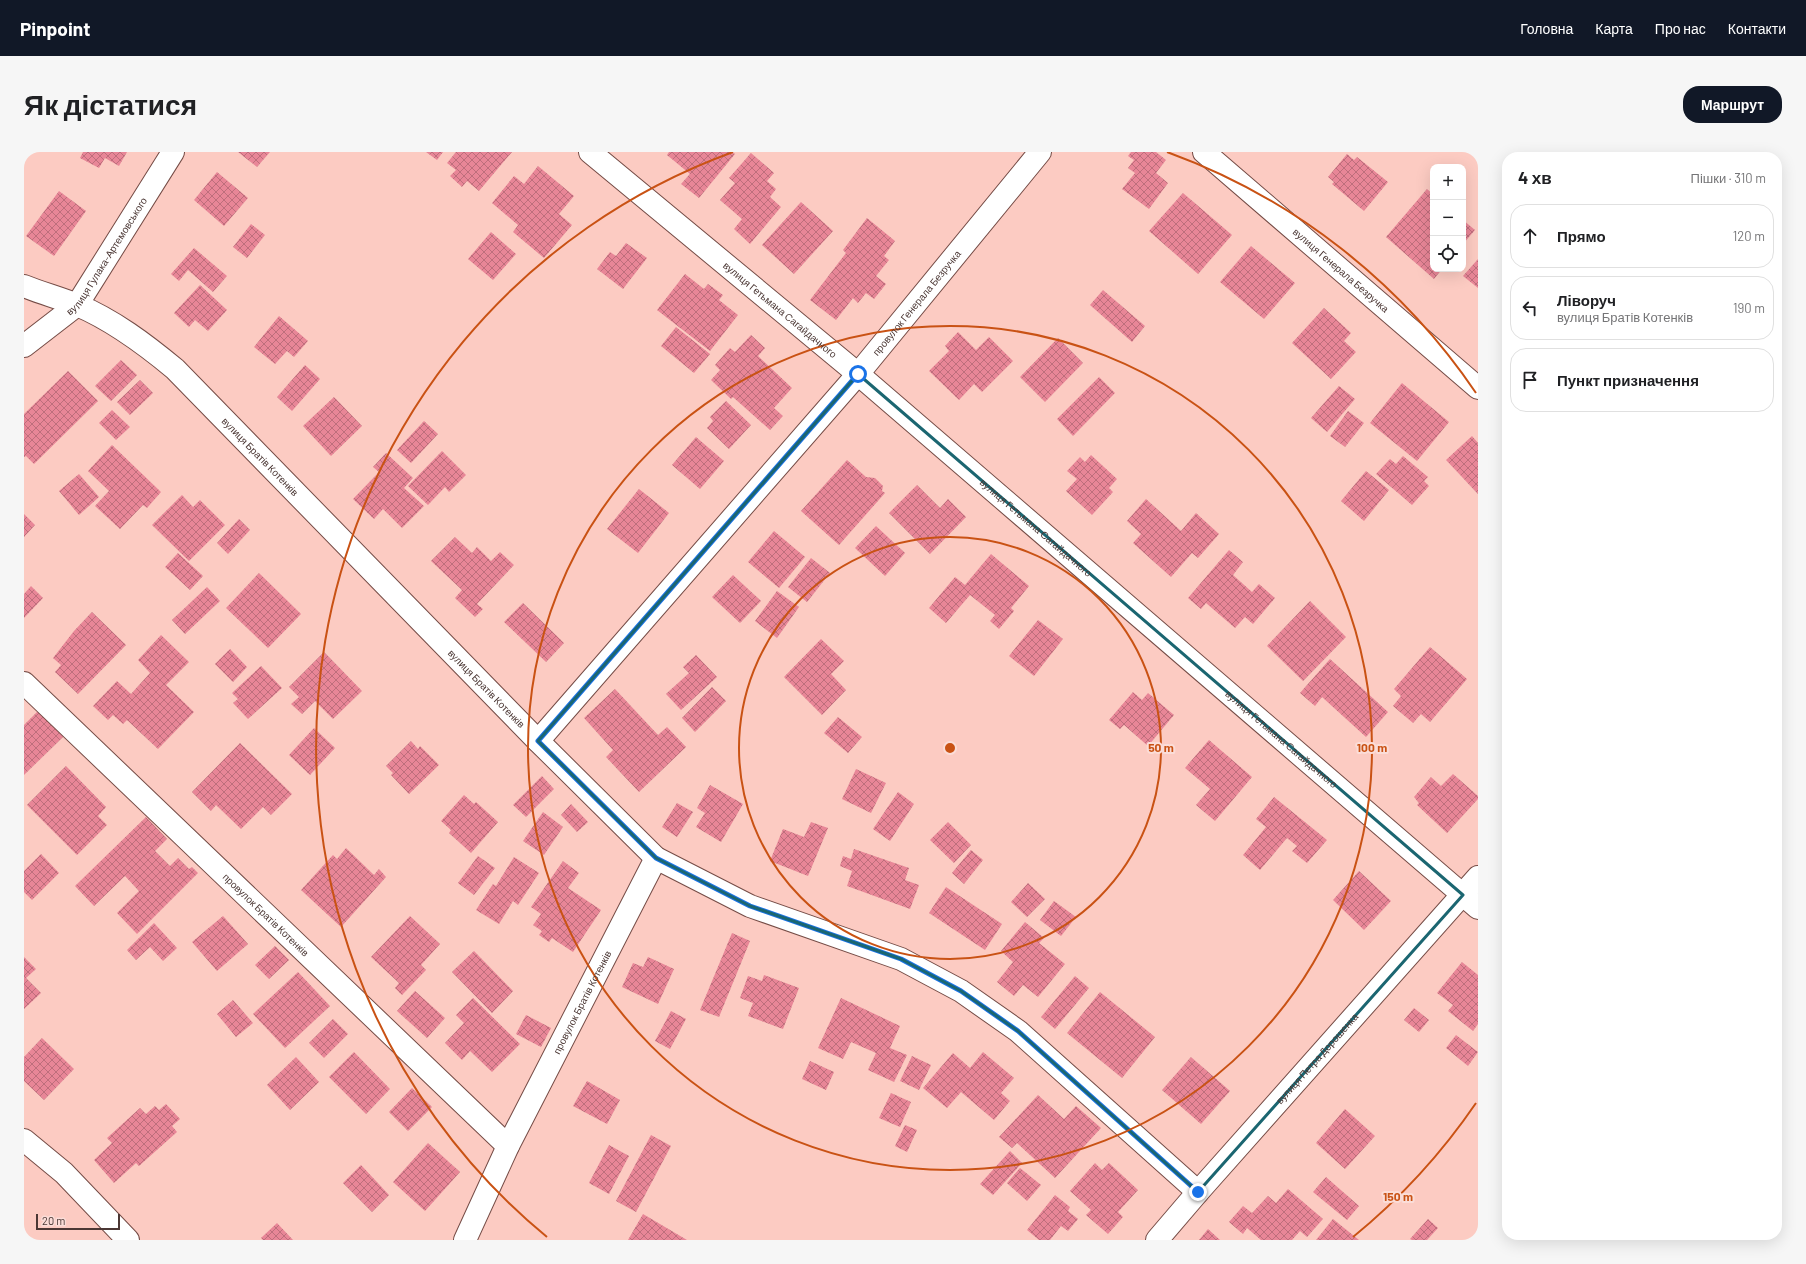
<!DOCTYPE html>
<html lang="uk">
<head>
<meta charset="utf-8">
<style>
  body { margin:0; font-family:Barlow,sans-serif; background:#f6f6f6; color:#202124 }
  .controls { position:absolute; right:12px; top:12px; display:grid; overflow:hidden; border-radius:8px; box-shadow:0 4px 16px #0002 }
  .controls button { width:36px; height:36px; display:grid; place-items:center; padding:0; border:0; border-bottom:1px solid #e0e0e0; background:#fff; color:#202124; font:20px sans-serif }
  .scale { position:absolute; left:12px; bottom:10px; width:84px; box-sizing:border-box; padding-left:4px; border:2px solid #4b3734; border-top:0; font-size:11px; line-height:14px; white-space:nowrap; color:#4b3734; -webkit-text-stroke:3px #fbddd8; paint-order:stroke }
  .stop { position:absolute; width:12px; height:12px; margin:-9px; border:3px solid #1a73e8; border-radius:50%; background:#fff }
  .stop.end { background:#1a73e8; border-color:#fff; box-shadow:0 1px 4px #0008 }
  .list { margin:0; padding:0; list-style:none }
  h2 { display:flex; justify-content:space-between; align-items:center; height:52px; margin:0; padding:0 16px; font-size:17px }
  h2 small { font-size:13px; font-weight:400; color:#757577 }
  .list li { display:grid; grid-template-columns:26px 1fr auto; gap:12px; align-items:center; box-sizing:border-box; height:64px; margin:0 8px 8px; padding:0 8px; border:1px solid #e0e0e0; border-radius:16px }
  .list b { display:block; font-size:15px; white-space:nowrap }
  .list p { margin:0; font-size:13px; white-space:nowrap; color:#757577 }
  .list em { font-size:13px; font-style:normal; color:#757577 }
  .icon { flex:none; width:22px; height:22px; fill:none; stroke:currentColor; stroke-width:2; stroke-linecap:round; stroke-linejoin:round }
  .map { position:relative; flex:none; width:1454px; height:1088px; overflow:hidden; border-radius:16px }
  header { display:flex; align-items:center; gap:24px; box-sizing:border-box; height:56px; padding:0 20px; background:#111827; color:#fff }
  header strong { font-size:19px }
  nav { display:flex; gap:22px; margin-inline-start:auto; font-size:14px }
  .intro { display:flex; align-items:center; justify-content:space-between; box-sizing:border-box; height:96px; padding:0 24px }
  h1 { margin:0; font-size:28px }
  .button { padding:10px 18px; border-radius:16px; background:#111827; color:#fff; font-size:14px; font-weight:700 }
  main { display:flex; gap:24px; padding:0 24px }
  aside { flex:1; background:#fff; border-radius:16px; box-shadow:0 4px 16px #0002 }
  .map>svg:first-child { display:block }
  .building { fill:url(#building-cross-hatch) }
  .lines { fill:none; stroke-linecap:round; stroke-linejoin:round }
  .street-casing { stroke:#754c46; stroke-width:24 }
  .street { stroke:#fff; stroke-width:22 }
  .route { stroke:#1a73e8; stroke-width:5 }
  .marked { fill:none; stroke:#1b6671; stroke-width:3; stroke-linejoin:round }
  .ring { fill:none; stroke:#c95214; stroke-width:2 }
  .labels { text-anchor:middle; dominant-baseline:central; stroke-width:4; stroke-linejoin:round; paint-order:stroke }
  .street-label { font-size:10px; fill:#4b3734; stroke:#fbddd8 }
  .centre { fill:#c95214; stroke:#fbddd8; stroke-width:2 }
  .ring-label { font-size:12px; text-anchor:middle; font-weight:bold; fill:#c95214; stroke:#fbddd8; stroke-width:4; stroke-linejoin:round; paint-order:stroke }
</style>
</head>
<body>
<header>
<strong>Pinpoint</strong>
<nav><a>Головна</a><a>Карта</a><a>Про нас</a><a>Контакти</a></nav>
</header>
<div class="intro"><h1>Як дістатися</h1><a class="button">Маршрут</a></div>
<main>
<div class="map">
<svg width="1454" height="1088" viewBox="0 0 1454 1088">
  <defs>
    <pattern id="building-cross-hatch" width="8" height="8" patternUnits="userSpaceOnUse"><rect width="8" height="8" fill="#e88697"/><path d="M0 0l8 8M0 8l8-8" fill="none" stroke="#be6e7c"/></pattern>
  </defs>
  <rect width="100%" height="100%" fill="#fccbc2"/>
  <g class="building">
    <polygon points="59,0 103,0 95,14 81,6 75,16 56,6"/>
    <polygon points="214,0 246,0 233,15"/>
    <polygon points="402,0 419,0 413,8"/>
    <polygon points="432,0 488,0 455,39 443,29 438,35 426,24 432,18 423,11"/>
    <polygon points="645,0 708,0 711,2 675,46 657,32 666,22 643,3"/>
    <polygon points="1107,0 1132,0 1142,8 1132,21 1144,31 1125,57 1098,37 1111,21 1104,16 1110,8 1104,4"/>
    <polygon points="727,1 750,21 743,29 752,37 746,45 757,55 726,92 710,77 718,67 696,48 711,31 705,26"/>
    <polygon points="1323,2 1330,8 1333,5 1364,30 1340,59 1308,32 1310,30 1304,25"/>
    <polygon points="514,14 550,44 535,62 548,73 520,106 489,80 494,73 468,51 490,24 500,32"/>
    <polygon points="193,20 224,46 200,74 170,48"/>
    <polygon points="1403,37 1409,42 1409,117 1418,117 1410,127 1362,85"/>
    <polygon points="35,39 62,59 30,104 2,84"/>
    <polygon points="1159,41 1208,83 1174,122 1125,79"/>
    <polygon points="777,50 809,79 770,122 738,93"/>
    <polygon points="843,66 871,89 860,104 865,108 852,124 862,132 850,147 842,141 834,151 829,146 812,168 786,148 822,101 819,98"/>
    <polygon points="1439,68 1451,78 1439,92"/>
    <polygon points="227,72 241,83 223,106 209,95"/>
    <polygon points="467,80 492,102 469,128 444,107"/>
    <polygon points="602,91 623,106 599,137 573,117 586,100 592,104"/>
    <polygon points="1227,94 1271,131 1240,167 1196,130"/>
    <polygon points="170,96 203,124 189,140 164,118 155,129 147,122"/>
    <polygon points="1454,107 1454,136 1439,124"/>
    <polygon points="661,122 680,137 684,132 699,143 695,148 714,163 686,199 633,158"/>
    <polygon points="176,133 203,158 184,179 171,168 165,175 150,161"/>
    <polygon points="1079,138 1121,174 1108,190 1066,153"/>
    <polygon points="1300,156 1327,181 1320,189 1332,200 1307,227 1268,191"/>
    <polygon points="255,164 284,189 270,205 263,199 251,212 230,195"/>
    <polygon points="652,175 686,202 670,221 637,194"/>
    <polygon points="934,180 952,198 965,185 989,209 958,240 950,232 935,248 905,219 925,199 921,194"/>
    <polygon points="727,183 741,196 734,204 768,236 750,256 759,264 746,278 709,245 707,247 687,228 696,218 691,213 706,196 711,200"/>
    <polygon points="1034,186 1059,211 1021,250 996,225"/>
    <polygon points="97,208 113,223 87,249 71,234"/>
    <polygon points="281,213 296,227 268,259 253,245"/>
    <polygon points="44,219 74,249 10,312 2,304 0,305 0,262"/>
    <polygon points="1075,225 1091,241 1049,284 1033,267"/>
    <polygon points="116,228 129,241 106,263 93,250"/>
    <polygon points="1378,231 1425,270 1393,309 1346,271"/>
    <polygon points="1315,234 1331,247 1303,280 1287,266"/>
    <polygon points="310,245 338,274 307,304 279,274"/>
    <polygon points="702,249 727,273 705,297 683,276 689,269 686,265"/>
    <polygon points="88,258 106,275 92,288 75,271"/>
    <polygon points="1324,259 1340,271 1321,295 1306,284"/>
    <polygon points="400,269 414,282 387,311 373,298"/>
    <polygon points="1448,284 1454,291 1454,342 1422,308"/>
    <polygon points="672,285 700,309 676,337 648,313"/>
    <polygon points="88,293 137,340 123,356 119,353 96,377 71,354 85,339 64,319"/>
    <polygon points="418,299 442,323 425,340 421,335 404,353 384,334"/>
    <polygon points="362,301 389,326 380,336 400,354 378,376 359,357 350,367 329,347 355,320 349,315"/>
    <polygon points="1067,303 1093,327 1085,336 1089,340 1068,363 1042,339 1053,327 1043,319 1056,305 1061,310"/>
    <polygon points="1379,304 1404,325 1400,329 1405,334 1388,353 1352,322 1366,307 1372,312"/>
    <polygon points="823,308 842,325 851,326 859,334 858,339 861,341 815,393 777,359"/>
    <polygon points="1342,319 1365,338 1340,369 1317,349"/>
    <polygon points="55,322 75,345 55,363 35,339"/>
    <polygon points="893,333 916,356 924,347 942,365 906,402 865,361"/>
    <polygon points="615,337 645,361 614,401 583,377"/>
    <polygon points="158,343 169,355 176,348 201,373 165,409 128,373"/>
    <polygon points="1122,347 1157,379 1172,361 1195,382 1174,406 1168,401 1147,425 1109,391 1117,382 1103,369"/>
    <polygon points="0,362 11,373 0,385"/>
    <polygon points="215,367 226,378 204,402 193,391"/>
    <polygon points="852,374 881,401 861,424 831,396"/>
    <polygon points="750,379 781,405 755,436 724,410"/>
    <polygon points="431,385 448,401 453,395 467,409 476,400 490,413 453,452 459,457 451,465 431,446 438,438 407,409"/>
    <polygon points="1205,398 1219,410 1209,423 1228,440 1235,432 1251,446 1229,472 1221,465 1211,476 1182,451 1177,457 1164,446"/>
    <polygon points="154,401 179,424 166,438 141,415"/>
    <polygon points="967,402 1005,434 987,456 990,459 975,477 966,469 971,463 946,443 922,471 905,456 931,425 941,433"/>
    <polygon points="787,406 806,421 783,450 764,435"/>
    <polygon points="235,421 277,462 244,496 202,456"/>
    <polygon points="709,423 737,449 716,471 688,445"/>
    <polygon points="7,434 19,446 0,466 0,442"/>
    <polygon points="183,435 196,449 161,482 148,468"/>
    <polygon points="753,439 775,455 753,486 731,469"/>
    <polygon points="1286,449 1322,485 1279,529 1243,494"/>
    <polygon points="499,451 540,491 522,510 480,470"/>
    <polygon points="68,460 102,493 54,542 31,520 37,513 29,506 50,479"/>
    <polygon points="1014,468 1039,487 1010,524 985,504"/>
    <polygon points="137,483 165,510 142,533 170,560 134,597 103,568 99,572 89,563 84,568 69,554 93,529 107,542 126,521 114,508"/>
    <polygon points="797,487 820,509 807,522 822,538 798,563 760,525"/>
    <polygon points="1406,495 1443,527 1406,570 1397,562 1389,571 1369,554 1377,544 1370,537"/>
    <polygon points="206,497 223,515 209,530 191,512"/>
    <polygon points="300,500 338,539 309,567 291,549 278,562 267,552 275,545 265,535"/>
    <polygon points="672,503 693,525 657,558 642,542 665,521 659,515"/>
    <polygon points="1306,507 1364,560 1342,585 1298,545 1291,554 1276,541"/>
    <polygon points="237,514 258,536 224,567 209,551 214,547 208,541"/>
    <polygon points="688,535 702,549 671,580 658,566"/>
    <polygon points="591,537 634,583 643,575 662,595 615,640 582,605 589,598 560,566"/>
    <polygon points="1109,540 1118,548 1124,541 1150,563 1124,594 1100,573 1096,577 1085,568"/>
    <polygon points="15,558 40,584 0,623 0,573"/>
    <polygon points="814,565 838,585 824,601 800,581"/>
    <polygon points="290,576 311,596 286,623 265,603"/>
    <polygon points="1185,588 1228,625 1191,669 1172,653 1186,637 1161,616"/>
    <polygon points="387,589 394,597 396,594 415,613 385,642 367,623 369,621 362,614"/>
    <polygon points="216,591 268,642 247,663 239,655 217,677 192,653 187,659 168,640"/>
    <polygon points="42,614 82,655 74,664 83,673 53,703 3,653"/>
    <polygon points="832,617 862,631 847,661 818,647"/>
    <polygon points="1429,622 1454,644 1454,647 1423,681 1393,653 1395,651 1390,645 1407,625 1417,634"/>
    <polygon points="518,624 530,637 502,665 489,653"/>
    <polygon points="686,633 719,652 697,690 672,675 681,661 673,656"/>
    <polygon points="874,640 890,652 866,689 849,677"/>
    <polygon points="440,643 450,652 452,650 474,670 447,701 425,681 427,678 417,669"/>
    <polygon points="1250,645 1303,688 1283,711 1268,699 1273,694 1263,686 1236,718 1219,703 1242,675 1232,667"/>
    <polygon points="653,651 669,660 653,685 638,675"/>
    <polygon points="547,652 564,670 553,680 537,663"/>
    <polygon points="519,660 539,675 520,703 499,689"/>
    <polygon points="122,665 143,687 131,699 146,714 154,706 165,717 168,715 174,721 113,782 93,761 115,739 101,724 70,754 51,734"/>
    <polygon points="787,670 804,676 784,724 746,709 759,677 780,685"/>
    <polygon points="924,670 947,693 930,711 906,688"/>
    <polygon points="322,696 350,723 355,717 362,725 317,775 277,738 309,703 313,707"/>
    <polygon points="830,697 885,716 881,728 895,733 886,757 823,734 828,719 816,714 819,704 827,707"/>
    <polygon points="947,698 959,708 940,732 928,721"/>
    <polygon points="17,702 35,721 8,748 0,740 0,719"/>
    <polygon points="454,704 471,716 450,743 434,731"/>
    <polygon points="490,705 515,721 494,753 489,749 475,772 452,758 469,732 472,734"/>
    <polygon points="539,709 555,721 544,736 577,758 549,800 528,786 525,790 515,783 518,779 509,773 517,762 507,755"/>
    <polygon points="1335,719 1367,749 1340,778 1309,748"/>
    <polygon points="1004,731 1021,747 1003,765 987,750"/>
    <polygon points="922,735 978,772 961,798 905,761"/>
    <polygon points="1030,749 1052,765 1037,784 1016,768"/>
    <polygon points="199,764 224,792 193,819 168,790"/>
    <polygon points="386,764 416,792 397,813 402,818 378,843 371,836 375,831 347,805"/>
    <polygon points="1001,770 1020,786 1015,791 1041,812 1014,845 999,833 990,844 973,830 989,810 977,799"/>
    <polygon points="130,771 153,796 139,809 126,795 112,808 103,798"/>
    <polygon points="708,781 726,789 695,865 676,858"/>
    <polygon points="251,794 265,808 245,827 231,813"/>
    <polygon points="450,799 489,839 468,861 428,820"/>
    <polygon points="0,805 12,817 2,826 17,841 0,857"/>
    <polygon points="624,805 650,817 634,852 598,835 609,811 619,815"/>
    <polygon points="1438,810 1454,823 1454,872 1449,879 1424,859 1429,853 1413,841"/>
    <polygon points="274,820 306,854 261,896 229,862"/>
    <polygon points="740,823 775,836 759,877 724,864 729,851 716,846 724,824 738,829"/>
    <polygon points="1051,824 1065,836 1031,877 1017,865"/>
    <polygon points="391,839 421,866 403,886 373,859"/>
    <polygon points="1076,840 1131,885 1098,926 1043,881"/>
    <polygon points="449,846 496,892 468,920 446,899 438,908 421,891 440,871 432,863"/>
    <polygon points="817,846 876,874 866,896 883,903 870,930 844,918 852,901 827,890 819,907 794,896"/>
    <polygon points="209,848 229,871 212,885 193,862"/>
    <polygon points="1390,856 1405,868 1395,880 1380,868"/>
    <polygon points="647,859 662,867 646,897 631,889"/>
    <polygon points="502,863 527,876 517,895 492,882"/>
    <polygon points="309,867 324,882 300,906 285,891"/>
    <polygon points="1432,883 1454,900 1444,914 1422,896"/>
    <polygon points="18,886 50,917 20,948 0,929 0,905"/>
    <polygon points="330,900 366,937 342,962 305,925"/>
    <polygon points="959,900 990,926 977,941 986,949 970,968 937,940 923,956 899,936 929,901 946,916"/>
    <polygon points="888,904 907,913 895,938 876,929"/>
    <polygon points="272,905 295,930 266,958 243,933"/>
    <polygon points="1167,905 1206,939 1177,972 1138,938"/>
    <polygon points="786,909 810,920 802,938 778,927"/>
    <polygon points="563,929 596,948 583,972 549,954"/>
    <polygon points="388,936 408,955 384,979 365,960"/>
    <polygon points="867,941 887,950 876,975 855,966"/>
    <polygon points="1014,943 1040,967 1052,954 1077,976 1031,1026 993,991 988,996 975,985"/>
    <polygon points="142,952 156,967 148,974 153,980 115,1014 112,1011 90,1031 70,1008 88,991 83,986 116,956 122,962 131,954 135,958"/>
    <polygon points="1321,957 1351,984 1321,1017 1292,991"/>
    <polygon points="881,973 893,978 883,1000 871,994"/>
    <polygon points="627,983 647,994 612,1060 592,1049"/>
    <polygon points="404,991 436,1020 401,1059 369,1030"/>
    <polygon points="585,993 605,1004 585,1042 565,1031"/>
    <polygon points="986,999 998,1011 969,1043 956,1032"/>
    <polygon points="1071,1011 1078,1018 1085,1011 1114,1038 1094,1060 1099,1065 1084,1082 1062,1063 1067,1058 1046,1039"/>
    <polygon points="337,1013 365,1043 348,1060 319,1031"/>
    <polygon points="996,1016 1017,1033 1003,1049 983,1031"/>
    <polygon points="1302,1025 1335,1054 1323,1068 1289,1040"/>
    <polygon points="1264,1037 1299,1067 1283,1085 1276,1079 1268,1088 1237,1088 1223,1076 1219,1082 1205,1070 1219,1054 1228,1061 1244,1044 1252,1051"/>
    <polygon points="1031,1043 1046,1055 1044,1059 1054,1067 1044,1079 1037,1074 1026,1088 1015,1088 1003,1078"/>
    <polygon points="619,1062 663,1088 604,1088"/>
    <polygon points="1309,1067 1335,1088 1292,1088"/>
    <polygon points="1404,1067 1414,1076 1403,1088 1388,1088 1386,1087"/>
    <polygon points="253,1071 269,1088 239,1088 237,1086"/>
    <polygon points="1184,1077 1196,1088 1175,1088"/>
  </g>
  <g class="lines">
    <g class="street-casing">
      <g id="street">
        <path id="s1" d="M 566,0 L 834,222 L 1454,756"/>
        <path id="s2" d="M 1180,0 L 1454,236"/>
        <path id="s3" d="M 0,134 C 17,141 36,146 53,153 C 89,168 121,192 151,217 L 514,589 L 632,706 L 726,754 L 877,807 L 937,839 L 994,879 L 1174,1040"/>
        <path id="s4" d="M 0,194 L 53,153 L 149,0"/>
        <path id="s5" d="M 0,531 L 484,994"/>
        <path id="s6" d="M 514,589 L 834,222 L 1016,0"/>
        <polyline points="0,988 40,1021 104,1088"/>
        <path id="s7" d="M 441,1088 L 484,994 L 632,706"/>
        <path id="s8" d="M 1133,1088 L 1174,1040 L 1454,725"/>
      </g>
    </g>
    <use href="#street" class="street"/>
  </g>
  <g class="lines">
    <polyline class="route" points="834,222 514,589 632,706 726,754 877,807 937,839 994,879 1174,1040"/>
  </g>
  <path class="marked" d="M 834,222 L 1439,743 L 1174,1040 L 994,879 L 937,839 L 877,807 L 726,754 L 632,706 L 514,589 Z"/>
  <g class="ring">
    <circle cx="926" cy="596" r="211"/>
    <circle cx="926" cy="596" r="422"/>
    <path d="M1452 951A634 634 0 0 1 1329 1085M523 1085A634 634 0 0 1 709 0M1143 0A634 634 0 0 1 1452 241"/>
  </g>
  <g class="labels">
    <g class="street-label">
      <text stroke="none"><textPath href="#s4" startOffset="124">вулиця Гулака-Артемовського</textPath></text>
      <text stroke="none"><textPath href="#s2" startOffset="181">вулиця Генерала Безручка</textPath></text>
      <text stroke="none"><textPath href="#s6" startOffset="579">провулок Генерала Безручка</textPath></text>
      <text stroke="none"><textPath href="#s1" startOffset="247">вулиця Гетьмана Сагайдачного</textPath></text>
      <text stroke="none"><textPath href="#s3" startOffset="296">вулиця Братів Котенків</textPath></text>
      <text stroke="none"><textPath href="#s1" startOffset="583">вулиця Гетьмана Сагайдачного</textPath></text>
      <text stroke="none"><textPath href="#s3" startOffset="620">вулиця Братів Котенків</textPath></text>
      <text stroke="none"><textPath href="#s1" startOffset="907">вулиця Гетьмана Сагайдачного</textPath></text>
      <text stroke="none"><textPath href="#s5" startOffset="335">провулок Братів Котенків</textPath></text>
      <text stroke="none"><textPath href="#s7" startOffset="265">провулок Братів Котенків</textPath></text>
      <text stroke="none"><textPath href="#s8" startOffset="242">вулиця Петра Дорошенка</textPath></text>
    </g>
  </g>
  <circle cx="926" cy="596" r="6" class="centre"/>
  <g class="ring-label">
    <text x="1137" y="600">50 m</text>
    <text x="1348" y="600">100 m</text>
    <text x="1374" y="1049">150 m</text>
  </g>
</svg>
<div class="controls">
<button>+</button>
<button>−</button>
<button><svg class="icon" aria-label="locate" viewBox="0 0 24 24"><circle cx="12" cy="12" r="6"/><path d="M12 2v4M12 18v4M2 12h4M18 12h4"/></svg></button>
</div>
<div class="scale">20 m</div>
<div class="stop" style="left:834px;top:222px"></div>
<div class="stop end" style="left:1174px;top:1040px"></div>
</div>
<aside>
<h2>4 хв<small>Пішки · 310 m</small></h2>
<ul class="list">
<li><svg class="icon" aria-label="ahead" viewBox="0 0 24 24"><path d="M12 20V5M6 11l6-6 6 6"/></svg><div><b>Прямо</b></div><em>120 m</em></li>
<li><svg class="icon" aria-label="left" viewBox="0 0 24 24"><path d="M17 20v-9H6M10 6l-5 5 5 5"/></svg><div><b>Ліворуч</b><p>вулиця Братів Котенків</p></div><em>190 m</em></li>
<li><svg class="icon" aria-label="arrive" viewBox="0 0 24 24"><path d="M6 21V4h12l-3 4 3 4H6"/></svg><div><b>Пункт призначення</b></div></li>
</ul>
</aside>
</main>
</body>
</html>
